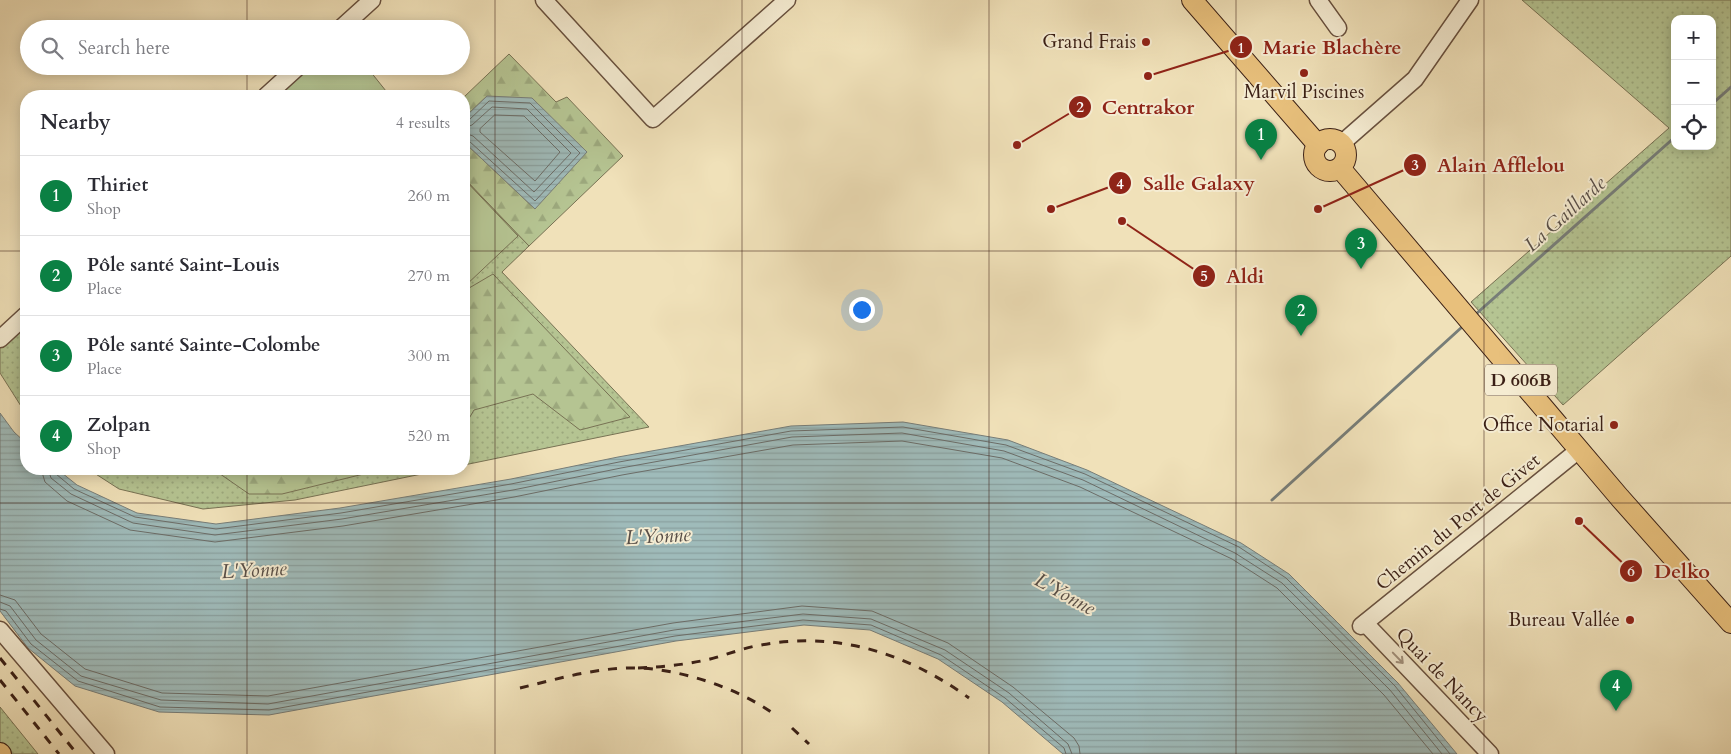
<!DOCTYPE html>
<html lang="en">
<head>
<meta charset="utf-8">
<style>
  body { margin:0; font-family:Cardo,serif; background:#f7f7f7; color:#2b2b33 }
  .controls { position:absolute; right:15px; top:15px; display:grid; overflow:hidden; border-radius:10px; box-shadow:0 2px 12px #0003 }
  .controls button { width:45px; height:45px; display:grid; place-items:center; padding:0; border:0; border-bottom:1px solid #e1e1e2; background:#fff; color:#2b2b33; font:25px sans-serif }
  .you { position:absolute; left:861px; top:309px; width:18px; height:18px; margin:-12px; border:4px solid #fff; border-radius:50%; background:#1a73e8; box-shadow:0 0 0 8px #1a73e833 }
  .badge { display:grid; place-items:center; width:32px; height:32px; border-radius:50%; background:#0b8043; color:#fff; font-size:16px; font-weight:700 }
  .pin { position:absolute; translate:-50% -41px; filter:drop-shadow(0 1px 2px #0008) }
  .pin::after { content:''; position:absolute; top:26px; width:18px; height:15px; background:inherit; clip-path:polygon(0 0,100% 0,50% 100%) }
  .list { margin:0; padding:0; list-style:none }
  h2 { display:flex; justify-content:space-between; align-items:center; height:65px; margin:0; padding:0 20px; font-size:21px }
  h2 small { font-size:16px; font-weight:400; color:#7c7c81 }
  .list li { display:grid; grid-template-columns:32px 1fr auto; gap:15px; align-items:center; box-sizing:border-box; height:80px; padding:0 20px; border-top:1px solid #e1e1e2 }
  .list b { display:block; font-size:19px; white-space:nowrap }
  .list p { margin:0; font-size:16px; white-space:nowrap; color:#7c7c81 }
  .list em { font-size:16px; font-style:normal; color:#7c7c81 }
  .icon { flex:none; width:28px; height:28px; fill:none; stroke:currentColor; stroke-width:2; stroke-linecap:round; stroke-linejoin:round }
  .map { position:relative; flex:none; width:1731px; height:754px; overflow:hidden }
  .search { position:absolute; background:#fff; box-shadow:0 2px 12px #0003; left:20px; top:20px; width:450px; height:55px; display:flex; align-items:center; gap:12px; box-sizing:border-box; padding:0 18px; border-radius:28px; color:#7c7c81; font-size:19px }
  .panel { position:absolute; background:#fff; box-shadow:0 2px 12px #0003; left:20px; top:90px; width:450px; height:385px; border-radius:20px }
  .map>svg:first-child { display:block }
  .grass { fill:url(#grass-dots); stroke:#787254; fill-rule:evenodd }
  .forest { fill:url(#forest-firs); stroke:#787254 }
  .pitch { fill:#b5c492; stroke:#787254 }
  .water { fill:url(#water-rules); stroke:#777d78 }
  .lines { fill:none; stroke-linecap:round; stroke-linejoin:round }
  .shore { stroke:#6c6d68; stroke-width:1 }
  .stream { stroke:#777d78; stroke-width:3 }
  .minor-casing { stroke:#68503e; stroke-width:19 }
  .major-casing { stroke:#3a1f15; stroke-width:22 }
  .minor { stroke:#f5ecd2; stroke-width:16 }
  .major { stroke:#e8c07c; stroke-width:20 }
  .rail { stroke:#3a1f15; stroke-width:3; stroke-dasharray:9 9; stroke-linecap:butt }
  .oneway { stroke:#a1907d }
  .grid { fill:none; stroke:#3a1f15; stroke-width:1; stroke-opacity:0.55 }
  .poi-dot { fill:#8f2418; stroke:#f5ecd2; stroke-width:2 }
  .labels { text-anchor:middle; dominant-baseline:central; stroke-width:4; stroke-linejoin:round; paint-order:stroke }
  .shield { fill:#f5ecd2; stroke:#725c4e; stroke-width:1 }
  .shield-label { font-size:18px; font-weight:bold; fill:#3a1f15 }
  .poi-label { font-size:19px; fill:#3a1f15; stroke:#f5ecd2; text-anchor:end }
  .street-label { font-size:19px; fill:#3a1f15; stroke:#f5ecd2 }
  .water-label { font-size:20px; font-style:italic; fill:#584e47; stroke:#f5ecd2 }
  .leader { fill:none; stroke:#8f2418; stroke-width:2 }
  .callout-dot { fill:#8f2418; stroke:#f5ecd2; stroke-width:2 }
  .mark-label { font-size:15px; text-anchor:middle; font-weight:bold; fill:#fff }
  .callout-label { font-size:20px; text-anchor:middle; font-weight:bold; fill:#8f2418; stroke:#f5ecd2; stroke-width:4; stroke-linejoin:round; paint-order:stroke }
</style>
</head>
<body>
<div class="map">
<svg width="1731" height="754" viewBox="0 0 1731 754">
  <defs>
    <pattern id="grass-dots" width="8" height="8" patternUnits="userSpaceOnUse" patternTransform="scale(1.25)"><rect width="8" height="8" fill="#b5c492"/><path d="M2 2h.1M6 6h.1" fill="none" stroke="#9ca87d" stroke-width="1.8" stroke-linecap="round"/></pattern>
    <pattern id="forest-firs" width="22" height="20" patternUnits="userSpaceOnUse" patternTransform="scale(1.25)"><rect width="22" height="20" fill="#b5c492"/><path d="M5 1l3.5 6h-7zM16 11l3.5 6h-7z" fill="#9ca87d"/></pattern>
    <pattern id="water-rules" width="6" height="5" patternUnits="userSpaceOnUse" patternTransform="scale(1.25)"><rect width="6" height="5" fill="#9fbbba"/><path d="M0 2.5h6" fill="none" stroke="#8aa09f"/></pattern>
  </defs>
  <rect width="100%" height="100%" fill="#f0e1b9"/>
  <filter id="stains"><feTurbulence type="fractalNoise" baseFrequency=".004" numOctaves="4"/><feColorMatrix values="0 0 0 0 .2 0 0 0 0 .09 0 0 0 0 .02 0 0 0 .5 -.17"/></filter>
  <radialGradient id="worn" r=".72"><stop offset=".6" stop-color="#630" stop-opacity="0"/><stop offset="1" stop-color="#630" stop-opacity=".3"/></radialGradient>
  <g class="grass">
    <path d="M 1522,0 L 1731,0 L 1731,256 L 1563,405 L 1471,302 L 1669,128 ZM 1675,19 L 1712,19 L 1712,146 L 1675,146 Z"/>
    <polygon points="464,178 529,246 502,272 649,427 464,465"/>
    <polygon points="26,305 26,414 0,373 0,327"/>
    <polygon points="88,469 446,469 295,500 203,509 119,489"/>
    <polygon points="0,707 38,754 0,754"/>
  </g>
  <g class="forest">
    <polygon points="509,54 556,102 567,97 623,156 529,246 464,178 464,142 535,209 487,96 464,118 464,97"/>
    <polygon points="493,274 630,417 580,430 533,394 474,410 464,427 464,291"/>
    <polygon points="213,469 384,469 282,494 249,494"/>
  </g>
  <g class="pitch">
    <polygon points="298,66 366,66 390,96 264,96"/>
    <polygon points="464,179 518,236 464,287"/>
  </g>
  <g class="water">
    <polygon points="487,96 532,98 587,152 535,209 464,142 464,118"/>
    <polygon points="0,413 14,432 26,443 26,469 57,469 77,485 137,513 216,524 340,508 511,479 618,457 791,426 903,422 1008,440 1087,470 1241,543 1289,574 1398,683 1457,754 1063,754 1002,702 938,659 870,630 804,625 676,641 269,715 159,712 75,686 28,648 0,611"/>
  </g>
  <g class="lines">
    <g class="shore">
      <polygon points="495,115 524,116 560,152 535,181 480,132 480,129"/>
      <polyline points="464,121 469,120 489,101 530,103 580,153 535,201 469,141 464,139"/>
      <polyline points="464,128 472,125 492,107 527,109 571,153 534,192 473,136 464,133"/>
      <polyline points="41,469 45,482 67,501 130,530 215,542 343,526 514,497 622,475 793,445 902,441 1002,458 1080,487 1232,559 1277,588 1384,695 1433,754"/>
      <polyline points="48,469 51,478 71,494 133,523 215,535 342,519 513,490 621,468 792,437 902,433 1004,451 1083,480 1235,553 1282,583 1390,690 1442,754"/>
      <polyline points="55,469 56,474 74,489 135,517 216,529 341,513 511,484 619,462 791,431 903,427 1006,445 1085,474 1239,547 1286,578 1395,686 1450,754"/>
      <polyline points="0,595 15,600 41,634 85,669 162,693 268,696 673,623 802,606 872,611 948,643 1013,687 1074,738 1079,746 1080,754"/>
      <polyline points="0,602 10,606 36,640 81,676 161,700 268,704 674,630 803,614 871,619 945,650 1009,693 1068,744 1072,754"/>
      <polyline points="0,609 6,611 31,644 78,681 160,707 269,710 675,636 803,620 871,625 941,655 1005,698 1064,748 1066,754"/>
    </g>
    <g class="stream">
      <polyline points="1712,104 1731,87"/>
      <polyline points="1476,314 1675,137"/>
      <polyline points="1272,500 1462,327"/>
    </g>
    <g class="minor-casing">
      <g id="minor">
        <polyline points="544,0 653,119 787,0"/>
        <polyline points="1318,0 1338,28"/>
        <polyline points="340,29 372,0"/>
        <polyline points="266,96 299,66"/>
        <polyline points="1341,144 1415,79 1470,0"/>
        <polyline points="0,339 26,315"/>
        <polyline points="1365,623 1490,754"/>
        <polyline points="1361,626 1580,449"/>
        <polyline points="0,630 106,754"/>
      </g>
    </g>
    <g class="major-casing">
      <g id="major">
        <polyline points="1192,0 1318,145"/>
        <circle cx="1330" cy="155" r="16"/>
        <polyline points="1340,168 1620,498 1731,623"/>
        <polyline points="0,753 1,754"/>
      </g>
    </g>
    <use href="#minor" class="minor"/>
    <use href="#major" class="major"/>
    <g class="rail">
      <polyline points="0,658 77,754"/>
      <path d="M 638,668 C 661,667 683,665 706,660 C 724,656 742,648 761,645 C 837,631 907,653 969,698"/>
      <polyline points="0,680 59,754"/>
      <path d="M 520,688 C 557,679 598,667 637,668 C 680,669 737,688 771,712"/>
      <polyline points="792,728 809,744"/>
    </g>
  </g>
  <defs><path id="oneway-shaft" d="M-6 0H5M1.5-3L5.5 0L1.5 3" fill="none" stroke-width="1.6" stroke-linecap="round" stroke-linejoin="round" transform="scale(1.25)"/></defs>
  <use class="oneway" href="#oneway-shaft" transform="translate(1398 658) rotate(46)"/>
  <path class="grid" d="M 247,0 L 247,29M 495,0 L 495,754M 742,0 L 742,754M 989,0 L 989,754M 1236,0 L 1236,754M 1484,0 L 1484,754M 247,66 L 247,96M 0,251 L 26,251M 464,251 L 1731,251M 247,469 L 247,754M 0,503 L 1731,503"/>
  <g class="poi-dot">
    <circle cx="1146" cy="42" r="5"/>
    <circle cx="1304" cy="73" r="5"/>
    <circle cx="1614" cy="425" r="5"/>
    <circle cx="1630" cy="620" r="5"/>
  </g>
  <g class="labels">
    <rect class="shield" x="1485" y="364.5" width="72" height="31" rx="4"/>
    <g class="shield-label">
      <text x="1521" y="380">D 606B</text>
    </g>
    <g class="poi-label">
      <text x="1136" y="42">Grand Frais</text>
      <text x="1304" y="92" text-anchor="middle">Marvil Piscines</text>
      <text x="1604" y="425">Office Notarial</text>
      <text x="1620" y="620">Bureau Vallée</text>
    </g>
    <g class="street-label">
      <text transform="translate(1458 522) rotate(-39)">Chemin du Port de Givet</text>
      <text transform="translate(1442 675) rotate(46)">Quai de Nancy</text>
    </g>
    <g class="water-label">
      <text transform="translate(1565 214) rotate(-42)">La Gaillarde</text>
      <text transform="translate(658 536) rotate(-3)">L'Yonne</text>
      <text transform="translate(254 570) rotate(-3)">L'Yonne</text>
      <text transform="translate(1065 594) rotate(29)">L'Yonne</text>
    </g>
  </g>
  <path class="leader" d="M1148 76L1241 47M1017 145L1080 107M1318 209L1415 165M1051 209L1120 183M1122 221L1204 276M1579 521L1631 571"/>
  <g class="callout-dot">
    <circle cx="1148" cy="76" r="5"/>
    <circle cx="1017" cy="145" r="5"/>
    <circle cx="1318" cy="209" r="5"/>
    <circle cx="1051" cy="209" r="5"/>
    <circle cx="1122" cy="221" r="5"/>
    <circle cx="1579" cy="521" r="5"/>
    <circle cx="1241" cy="47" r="12"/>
    <circle cx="1080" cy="107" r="12"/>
    <circle cx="1415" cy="165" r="12"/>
    <circle cx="1120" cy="183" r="12"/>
    <circle cx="1204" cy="276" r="12"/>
    <circle cx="1631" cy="571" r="12"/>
  </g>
  <g class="mark-label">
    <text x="1241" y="53">1</text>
    <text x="1080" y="112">2</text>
    <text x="1415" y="170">3</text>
    <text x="1120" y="189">4</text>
    <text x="1204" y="281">5</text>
    <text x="1631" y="576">6</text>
  </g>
  <g class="callout-label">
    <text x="1332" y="54">Marie Blachère</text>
    <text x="1148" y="114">Centrakor</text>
    <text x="1501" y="172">Alain Afflelou</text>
    <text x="1199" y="190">Salle Galaxy</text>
    <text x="1245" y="283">Aldi</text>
    <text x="1682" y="578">Delko</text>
  </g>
  <rect width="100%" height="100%" filter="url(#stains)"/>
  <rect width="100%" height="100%" fill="url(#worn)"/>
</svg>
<div class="controls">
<button>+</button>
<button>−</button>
<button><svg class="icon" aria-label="locate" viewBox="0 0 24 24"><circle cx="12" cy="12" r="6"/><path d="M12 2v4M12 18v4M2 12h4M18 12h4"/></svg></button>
</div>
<div class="you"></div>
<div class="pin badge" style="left:1261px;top:160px">1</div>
<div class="pin badge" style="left:1301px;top:336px">2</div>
<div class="pin badge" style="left:1361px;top:269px">3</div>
<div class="pin badge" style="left:1616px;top:711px">4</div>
<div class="search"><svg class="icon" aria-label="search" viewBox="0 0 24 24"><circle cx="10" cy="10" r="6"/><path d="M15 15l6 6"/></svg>Search here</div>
<section class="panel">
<h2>Nearby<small>4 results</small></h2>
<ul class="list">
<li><span class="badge">1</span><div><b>Thiriet</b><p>Shop</p></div><em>260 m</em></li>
<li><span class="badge">2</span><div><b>Pôle santé Saint-Louis</b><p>Place</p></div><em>270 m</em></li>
<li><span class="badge">3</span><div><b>Pôle santé Sainte-Colombe</b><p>Place</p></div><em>300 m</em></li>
<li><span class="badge">4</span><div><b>Zolpan</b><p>Shop</p></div><em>520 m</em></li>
</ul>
</section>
</div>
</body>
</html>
